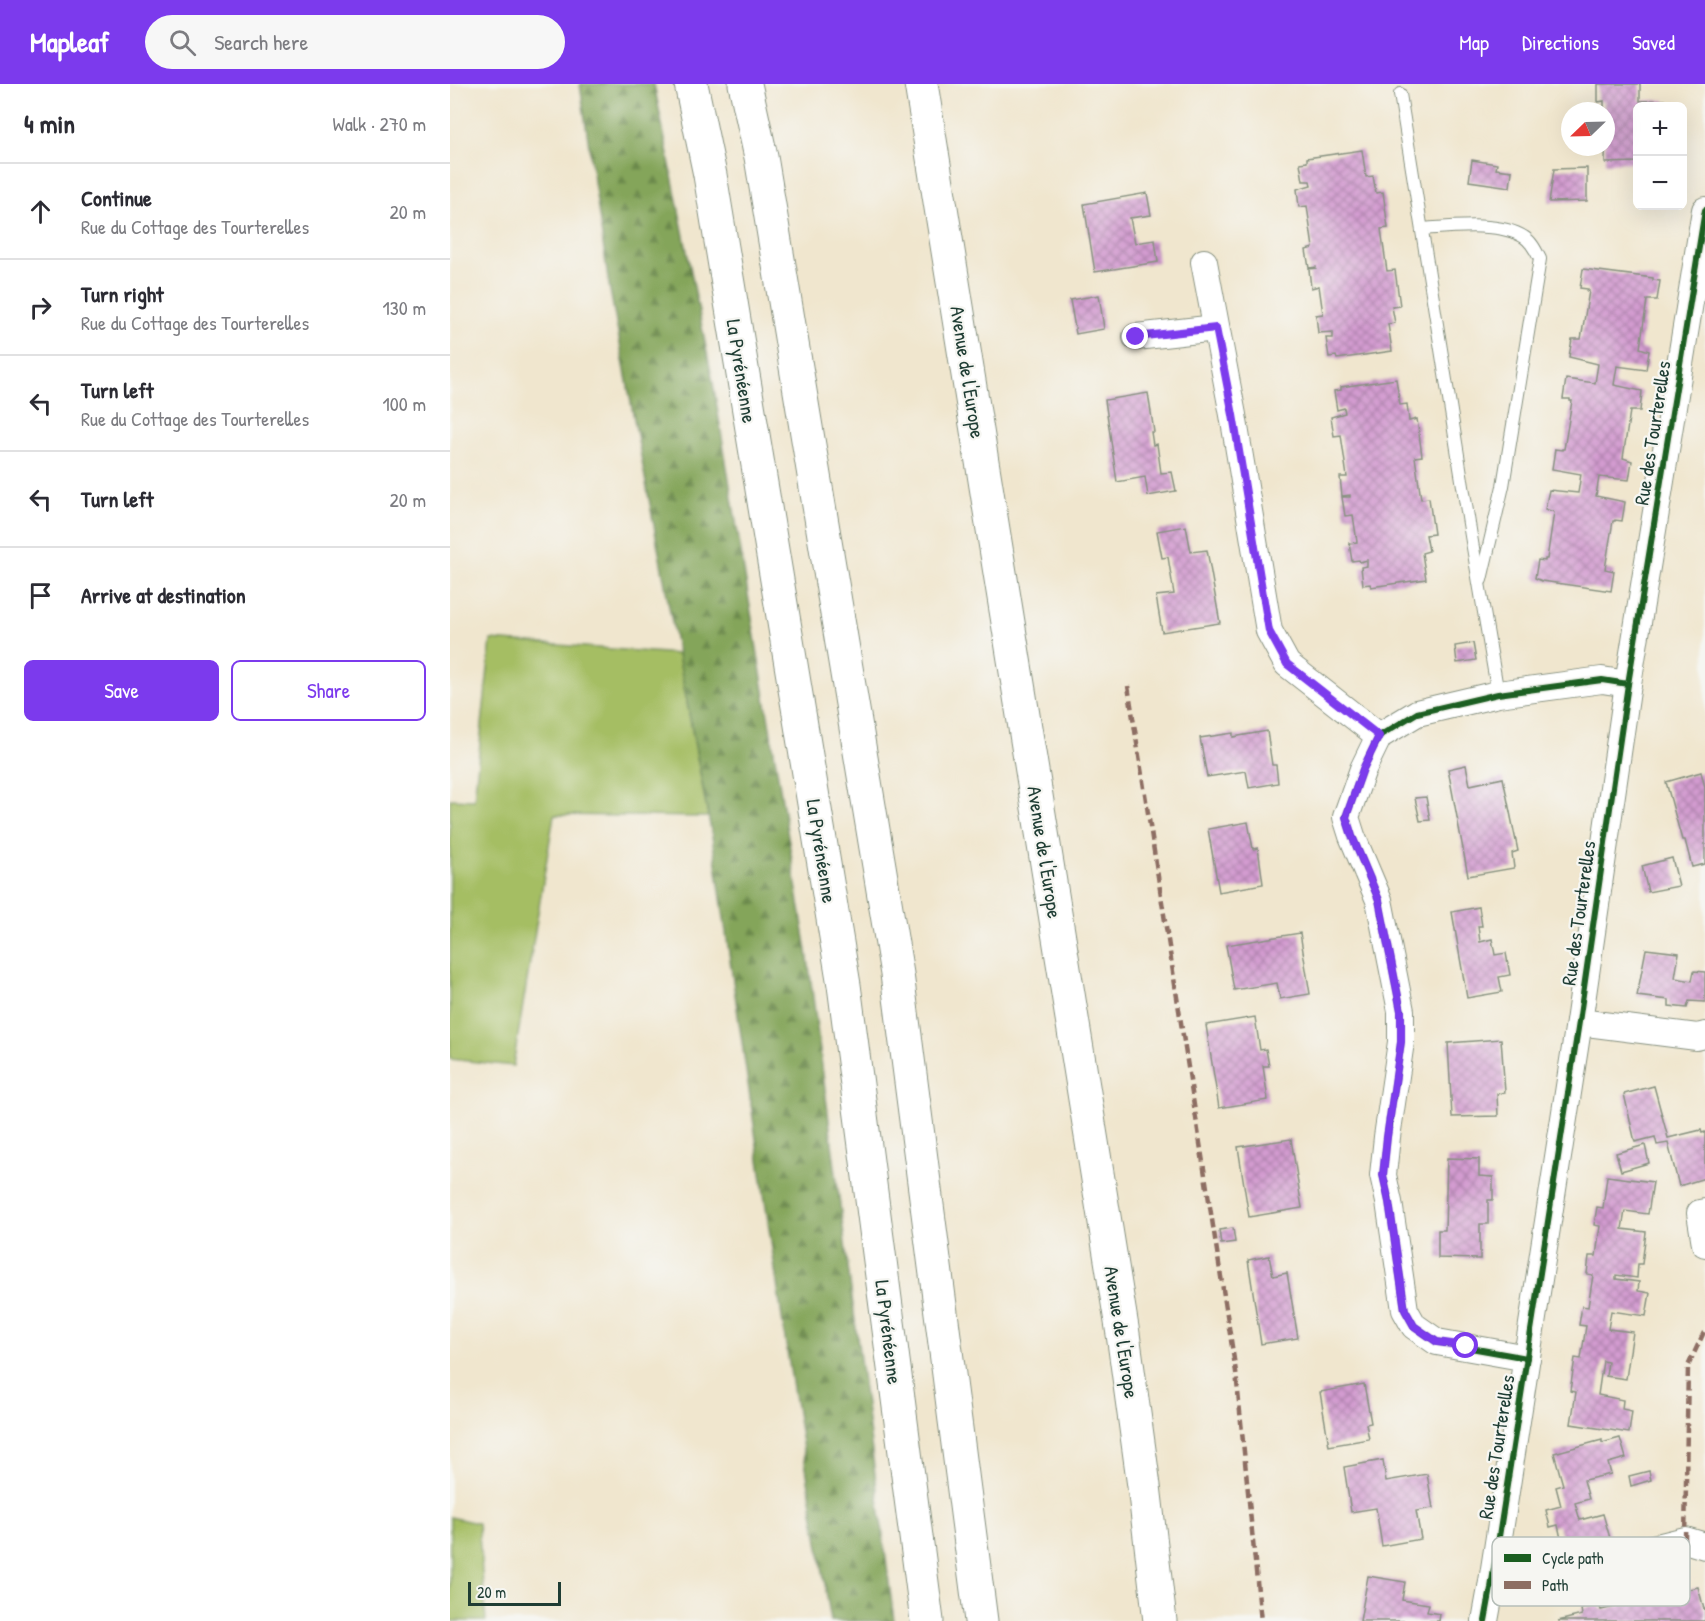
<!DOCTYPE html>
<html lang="en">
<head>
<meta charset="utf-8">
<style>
  body { margin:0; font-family:"Patrick Hand",sans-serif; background:#f7f7f7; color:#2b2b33 }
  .controls { position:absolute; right:18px; top:18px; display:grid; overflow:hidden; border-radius:9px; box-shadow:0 6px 24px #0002 }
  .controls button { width:54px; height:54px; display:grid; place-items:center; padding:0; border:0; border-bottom:2px solid #e1e1e2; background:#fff; color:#2b2b33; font:30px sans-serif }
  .compass { position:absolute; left:1111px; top:18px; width:54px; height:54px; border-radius:50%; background:#fff; box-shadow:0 6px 24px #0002; rotate:247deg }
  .scale { position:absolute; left:18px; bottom:15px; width:93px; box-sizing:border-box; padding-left:6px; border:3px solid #1f3d34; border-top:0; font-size:16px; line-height:21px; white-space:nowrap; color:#1f3d34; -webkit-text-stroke:4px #f6f6f2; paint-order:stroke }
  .stop { position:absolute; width:18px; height:18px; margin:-14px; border:4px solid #7c3aed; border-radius:50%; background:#fff }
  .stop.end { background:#7c3aed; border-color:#fff; box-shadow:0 2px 6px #0008 }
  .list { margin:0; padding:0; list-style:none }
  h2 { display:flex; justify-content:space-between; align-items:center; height:78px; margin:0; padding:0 24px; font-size:26px }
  h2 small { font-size:20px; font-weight:400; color:#7c7c81 }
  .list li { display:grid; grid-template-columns:39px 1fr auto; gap:18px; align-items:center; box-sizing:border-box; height:96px; padding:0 24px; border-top:2px solid #e1e1e2 }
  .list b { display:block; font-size:22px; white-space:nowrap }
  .list p { margin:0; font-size:20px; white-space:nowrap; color:#7c7c81 }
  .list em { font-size:20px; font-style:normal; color:#7c7c81 }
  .actions { display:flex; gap:12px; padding:18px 24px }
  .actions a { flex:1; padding:14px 0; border:2px solid #7c3aed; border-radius:9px; text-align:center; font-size:21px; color:#7c3aed }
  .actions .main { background:#7c3aed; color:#fff }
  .icon { flex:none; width:33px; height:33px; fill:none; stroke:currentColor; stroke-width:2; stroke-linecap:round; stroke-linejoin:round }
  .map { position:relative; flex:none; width:1255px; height:1537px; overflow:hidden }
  header { display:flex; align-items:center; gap:36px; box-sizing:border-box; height:84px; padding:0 30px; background:#7c3aed; color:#fff }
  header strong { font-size:28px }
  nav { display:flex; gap:33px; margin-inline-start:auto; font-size:21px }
  .search { width:420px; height:54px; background:#f7f7f7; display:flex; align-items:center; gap:15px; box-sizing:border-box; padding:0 21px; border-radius:33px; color:#7c7c81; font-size:22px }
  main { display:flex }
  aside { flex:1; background:#fff }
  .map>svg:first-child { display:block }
  .green { fill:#a5be64; stroke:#627e4c; stroke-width:1.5 }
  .forest { fill:url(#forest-firs); stroke:#527147; stroke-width:1.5 }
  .building { fill:url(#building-cross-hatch) }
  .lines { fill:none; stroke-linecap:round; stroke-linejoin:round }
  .lane-casing { stroke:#889281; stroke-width:14 }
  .street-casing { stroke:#889281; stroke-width:28 }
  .primary-casing { stroke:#889281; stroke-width:35 }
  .highway-casing { stroke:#889281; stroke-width:35 }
  .lane { stroke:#fff; stroke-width:12 }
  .street { stroke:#fff; stroke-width:26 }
  .primary { stroke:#fff; stroke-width:33 }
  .highway { stroke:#fff; stroke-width:33 }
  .quiet { stroke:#8d6e63; stroke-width:4.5; stroke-dasharray:9 4.5; stroke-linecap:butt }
  .cycleway-casing { stroke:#f6f6f2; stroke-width:10 }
  .cycleway { stroke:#1b5e20; stroke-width:6 }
  .route { stroke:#7c3aed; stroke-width:8 }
  .labels { text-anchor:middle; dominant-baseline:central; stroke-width:4.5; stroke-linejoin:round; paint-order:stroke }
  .street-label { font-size:20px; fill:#1f3d34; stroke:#f6f6f2 }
  .key { fill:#f6f6f2; stroke:#b6beb9; stroke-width:1.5 }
  .key-label { font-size:16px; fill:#1f3d34 }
</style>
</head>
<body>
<header>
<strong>Mapleaf</strong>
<div class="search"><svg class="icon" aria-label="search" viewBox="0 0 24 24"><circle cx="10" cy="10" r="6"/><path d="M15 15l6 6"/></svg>Search here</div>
<nav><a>Map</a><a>Directions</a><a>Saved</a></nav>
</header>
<main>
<aside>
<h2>4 min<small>Walk · 270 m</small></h2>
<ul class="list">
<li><svg class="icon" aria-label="ahead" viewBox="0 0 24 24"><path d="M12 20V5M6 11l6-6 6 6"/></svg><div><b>Continue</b><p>Rue du Cottage des Tourterelles</p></div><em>20 m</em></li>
<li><svg class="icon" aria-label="right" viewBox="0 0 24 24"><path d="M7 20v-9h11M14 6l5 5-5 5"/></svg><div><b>Turn right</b><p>Rue du Cottage des Tourterelles</p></div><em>130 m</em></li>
<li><svg class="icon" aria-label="left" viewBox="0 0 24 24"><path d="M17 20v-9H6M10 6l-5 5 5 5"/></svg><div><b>Turn left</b><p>Rue du Cottage des Tourterelles</p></div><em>100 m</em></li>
<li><svg class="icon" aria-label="left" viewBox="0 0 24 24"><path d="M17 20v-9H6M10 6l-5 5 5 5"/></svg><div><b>Turn left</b></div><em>20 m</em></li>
<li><svg class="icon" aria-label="arrive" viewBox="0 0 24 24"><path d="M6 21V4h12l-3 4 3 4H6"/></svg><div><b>Arrive at destination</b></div></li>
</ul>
<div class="actions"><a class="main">Save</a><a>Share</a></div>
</aside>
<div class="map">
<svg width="1255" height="1537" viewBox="0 0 1255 1537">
  <defs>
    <pattern id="forest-firs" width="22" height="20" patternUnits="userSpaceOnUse" patternTransform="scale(1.5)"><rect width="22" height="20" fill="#84a55a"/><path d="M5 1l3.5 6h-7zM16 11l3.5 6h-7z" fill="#6b884b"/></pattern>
    <pattern id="building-cross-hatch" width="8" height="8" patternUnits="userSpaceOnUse" patternTransform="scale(1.5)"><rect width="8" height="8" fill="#d39bd0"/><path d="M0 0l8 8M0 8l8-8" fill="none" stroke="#ab80aa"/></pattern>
  </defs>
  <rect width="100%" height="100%" fill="#f6f6f2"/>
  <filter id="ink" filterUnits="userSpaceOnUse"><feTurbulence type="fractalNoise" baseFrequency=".0167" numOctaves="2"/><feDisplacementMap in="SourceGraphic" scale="12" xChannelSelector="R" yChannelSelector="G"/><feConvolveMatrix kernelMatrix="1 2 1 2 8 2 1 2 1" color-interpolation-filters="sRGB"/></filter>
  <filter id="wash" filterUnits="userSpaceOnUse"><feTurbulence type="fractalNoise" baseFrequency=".008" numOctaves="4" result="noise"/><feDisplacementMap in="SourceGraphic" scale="24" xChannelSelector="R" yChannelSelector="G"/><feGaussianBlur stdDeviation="1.35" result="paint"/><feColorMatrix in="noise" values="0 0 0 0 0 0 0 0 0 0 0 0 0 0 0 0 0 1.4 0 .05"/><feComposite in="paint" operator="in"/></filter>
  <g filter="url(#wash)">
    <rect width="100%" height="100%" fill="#f0e6ce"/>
    <g class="green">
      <polygon points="41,556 228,570 258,733 104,731 63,982 0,975 0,715 24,716"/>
      <polygon points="0,1433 28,1439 36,1537 0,1537"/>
    </g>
    <polygon class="forest" points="130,0 204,0 263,299 357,867 444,1537 381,1537 336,1261 262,752 159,201"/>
    <g id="blocks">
      <g class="building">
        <polygon points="1148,0 1190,0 1190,17 1215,16 1215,22 1188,22 1188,78 1155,79 1156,27 1154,27 1154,17 1148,18"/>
        <polygon points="912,66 916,93 923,92 926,109 933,108 938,144 931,145 937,187 945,186 950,222 942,223 945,239 938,240 942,267 887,275 886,272 879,273 876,254 883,254 883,248 868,249 866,231 873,230 869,202 861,204 859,185 866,184 866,183 859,184 856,166 863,164 857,122 849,123 847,105 861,101 860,97 853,97 850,79 857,78 857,74"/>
        <polygon points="1022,76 1047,80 1046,85 1062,87 1060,103 1019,97"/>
        <polygon points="1137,84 1137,117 1099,118 1104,85"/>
        <polygon points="697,109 701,131 680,134 685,159 705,156 708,178 645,188 634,120"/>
        <polygon points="1133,185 1203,194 1203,196 1210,197 1207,216 1197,216 1190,264 1199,267 1196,286 1167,282 1164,301 1192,307 1190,327 1180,327 1173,374 1182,377 1179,396 1149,393 1146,412 1175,418 1172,437 1165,436 1165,437 1163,437 1155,485 1164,487 1161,507 1092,497 1085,494 1088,476 1095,477 1095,475 1097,475 1104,428 1095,425 1099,406 1128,409 1131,390 1102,385 1105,365 1112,366 1112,365 1114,365 1122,317 1120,317 1120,315 1113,315 1116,295 1145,299 1148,280 1119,273 1122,255 1131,255 1139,207 1137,207 1138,205 1130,204"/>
        <polygon points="649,211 654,245 626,250 620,216"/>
        <polygon points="946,295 950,321 957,320 959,337 967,335 972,372 965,373 971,415 979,414 984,450 976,451 979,467 972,469 976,495 921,503 920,500 913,501 911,483 917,482 917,476 910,478 909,476 902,477 899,459 907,458 903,431 895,432 892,413 900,413 900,411 892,412 890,393 897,393 891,351 884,352 881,333 895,329 894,324 887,326 884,307 891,306 891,303"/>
        <polygon points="698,309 704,348 701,348 703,361 707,360 711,389 722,388 726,407 698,412 695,393 667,398 655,316"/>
        <polygon points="736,442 741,468 757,466 770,539 712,548 706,512 724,510 718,473 712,474 707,447"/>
        <polygon points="1023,559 1026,576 1007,579 1005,562"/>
        <polygon points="817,647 822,681 826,681 828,699 799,704 796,687 757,693 750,654 783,649 783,653"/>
        <polygon points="1016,681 1020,701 1053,694 1068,767 1062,769 1064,784 1018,792 998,685"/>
        <polygon points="1251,688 1255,703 1255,780 1242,783 1235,756 1232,756 1216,698"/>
        <polygon points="976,713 980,736 970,737 965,714"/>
        <polygon points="798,738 803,765 808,764 813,800 769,808 758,745"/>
        <polygon points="1222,774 1229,802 1198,808 1192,782"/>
        <polygon points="1029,823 1032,842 1028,842 1030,858 1042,855 1045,871 1056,869 1060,891 1049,893 1052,908 1017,914 1002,828"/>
        <polygon points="850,849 860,910 830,915 827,899 784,906 776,861"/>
        <polygon points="1196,865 1229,869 1225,894 1242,897 1244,887 1255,888 1255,918 1239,917 1237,924 1219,922 1219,916 1187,912"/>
        <polygon points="805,933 810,966 816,965 819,982 813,982 818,1016 769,1024 756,941"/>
        <polygon points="1051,955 1055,1008 1047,1010 1048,1032 1002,1033 998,959"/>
        <polygon points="1204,1002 1218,1054 1251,1046 1252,1049 1255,1048 1255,1094 1229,1102 1218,1059 1207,1061 1205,1053 1185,1058 1174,1010"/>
        <polygon points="841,1055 852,1124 799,1133 788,1063"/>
        <polygon points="1195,1061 1199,1079 1171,1087 1166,1069"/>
        <polygon points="997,1074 1029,1075 1029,1092 1043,1093 1043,1116 1038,1116 1038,1140 1030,1140 1030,1175 988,1174 988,1146 995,1146"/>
        <polygon points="1157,1092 1203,1098 1198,1130 1175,1127 1172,1145 1196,1148 1192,1180 1188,1180 1187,1194 1166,1191 1166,1195 1189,1198 1188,1207 1200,1209 1196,1232 1161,1227 1158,1245 1183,1248 1178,1281 1176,1295 1156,1292 1158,1278 1153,1277 1148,1311 1173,1316 1172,1325 1182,1327 1179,1349 1121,1340 1126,1308 1120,1307 1125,1274 1131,1275 1136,1242 1129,1241 1132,1222 1138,1223 1143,1191 1137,1190 1139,1172 1146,1172 1150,1142 1144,1141 1147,1123 1153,1124"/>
        <polygon points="783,1144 785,1158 771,1160 769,1146"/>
        <polygon points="819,1172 823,1192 837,1189 848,1254 811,1260 798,1176"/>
        <polygon points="914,1300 921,1339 916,1340 919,1355 879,1362 870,1308"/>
        <polygon points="1170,1354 1176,1374 1158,1379 1161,1390 1134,1396 1139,1415 1125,1419 1130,1436 1153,1430 1162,1461 1115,1473 1108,1441 1100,1443 1096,1426 1111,1422 1106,1403 1113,1401 1104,1369 1152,1356 1152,1359"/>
        <polygon points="933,1376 936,1397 977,1390 983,1424 966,1427 971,1455 932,1462 926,1424 901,1428 894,1383"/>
        <polygon points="1199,1387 1201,1396 1181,1402 1179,1392"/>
        <polygon points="918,1492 955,1498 952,1516 979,1520 977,1528 990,1530 989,1537 910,1537"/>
        <polygon points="1248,1503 1254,1525 1255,1525 1255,1537 1108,1537 1132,1531 1131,1525 1149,1520 1151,1526 1180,1519 1179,1514 1217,1505 1218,1510"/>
      </g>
    </g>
  </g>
  <g filter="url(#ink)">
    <use href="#blocks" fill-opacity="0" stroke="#889281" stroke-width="1.5"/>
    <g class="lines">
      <g class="lane-casing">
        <g id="lane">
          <polyline points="950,10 1021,452 1048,610"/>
          <path d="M 972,145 C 1000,143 1050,137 1074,153 C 1082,158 1086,167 1090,175 L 1053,402 L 1031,496"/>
        </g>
      </g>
      <g class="street-casing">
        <g id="street">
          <polyline points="754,178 783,331 819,547 837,580 929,652"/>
          <polyline points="686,253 766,244"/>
          <polyline points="1129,938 1247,953 1255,951"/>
          <polyline points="1255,1128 1250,1129 1255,1160"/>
          <polyline points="1077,1274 987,1258 964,1242 955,1226 939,1118 933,1091 937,1053 951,958 951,927 929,816 902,752 896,733 913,685 929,652 967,629 1048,610 1152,596 1178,600"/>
          <polyline points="1041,1504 1235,1456 1255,1462"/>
          <polyline points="1035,1537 1041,1504 1129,938 1178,600 1255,126"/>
        </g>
      </g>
      <g class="primary-casing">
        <polyline id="primary" points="471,0 673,1250 694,1402 710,1537"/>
      </g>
      <g class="highway-casing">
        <g id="highway">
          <polyline points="241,0 260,91 394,901 477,1537"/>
          <polyline points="295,0 311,73 447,890 531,1537"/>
        </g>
      </g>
      <use href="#lane" class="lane"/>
      <use href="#street" class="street"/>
      <use href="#primary" class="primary"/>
      <use href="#highway" class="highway"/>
      <g class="quiet">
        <polyline points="678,602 786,1288 811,1537"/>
        <polyline points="1235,1456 1238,1282 1255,1246"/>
      </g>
      <g class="cycleway-casing">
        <g id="cycleway">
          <polyline points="1077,1274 987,1258 964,1242 955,1226 939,1118 933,1091 937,1053 951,958 951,927 929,816 902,752 896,733 913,685 929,652 967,629 1048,610 1152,596 1178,600"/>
          <polyline points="1035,1537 1041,1504 1129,938 1178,600 1255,126"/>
        </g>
      </g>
      <use href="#cycleway" class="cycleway"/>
    </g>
  </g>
  <g class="lines" filter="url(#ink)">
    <polyline class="route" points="686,253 766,244 783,331 819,547 837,580 929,652 913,685 896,733 902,752 929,816 951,927 951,958 937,1053 933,1091 939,1118 955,1226 964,1242 987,1258 1016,1262"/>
  </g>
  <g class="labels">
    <g class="street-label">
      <text transform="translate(292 287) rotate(81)">La Pyrénéenne</text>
      <text transform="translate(518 288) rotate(81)">Avenue de l'Europe</text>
      <text transform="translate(1202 349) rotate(-81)">Rue des Tourterelles</text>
      <text transform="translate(372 767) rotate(81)">La Pyrénéenne</text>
      <text transform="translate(595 768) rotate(81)">Avenue de l'Europe</text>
      <text transform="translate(1128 829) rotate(-82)">Rue des Tourterelles</text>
      <text transform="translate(439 1248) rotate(83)">La Pyrénéenne</text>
      <text transform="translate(672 1248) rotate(81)">Avenue de l'Europe</text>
      <text transform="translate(1046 1363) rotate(-81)">Rue des Tourterelles</text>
    </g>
  </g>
  <rect x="1042" y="1453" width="198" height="69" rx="9" class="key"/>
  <rect x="1054" y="1470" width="27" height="8" fill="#1b5e20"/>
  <rect x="1054" y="1497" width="27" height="8" fill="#8d6e63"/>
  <g class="key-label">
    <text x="1092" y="1480">Cycle path</text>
    <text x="1092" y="1507">Path</text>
  </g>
</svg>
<div class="controls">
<button>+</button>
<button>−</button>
</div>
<svg class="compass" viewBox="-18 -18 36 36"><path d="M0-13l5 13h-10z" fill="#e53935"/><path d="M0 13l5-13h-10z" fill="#7c7c81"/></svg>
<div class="scale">20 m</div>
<div class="stop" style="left:1016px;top:1262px"></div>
<div class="stop end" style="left:686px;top:253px"></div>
</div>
</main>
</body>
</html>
